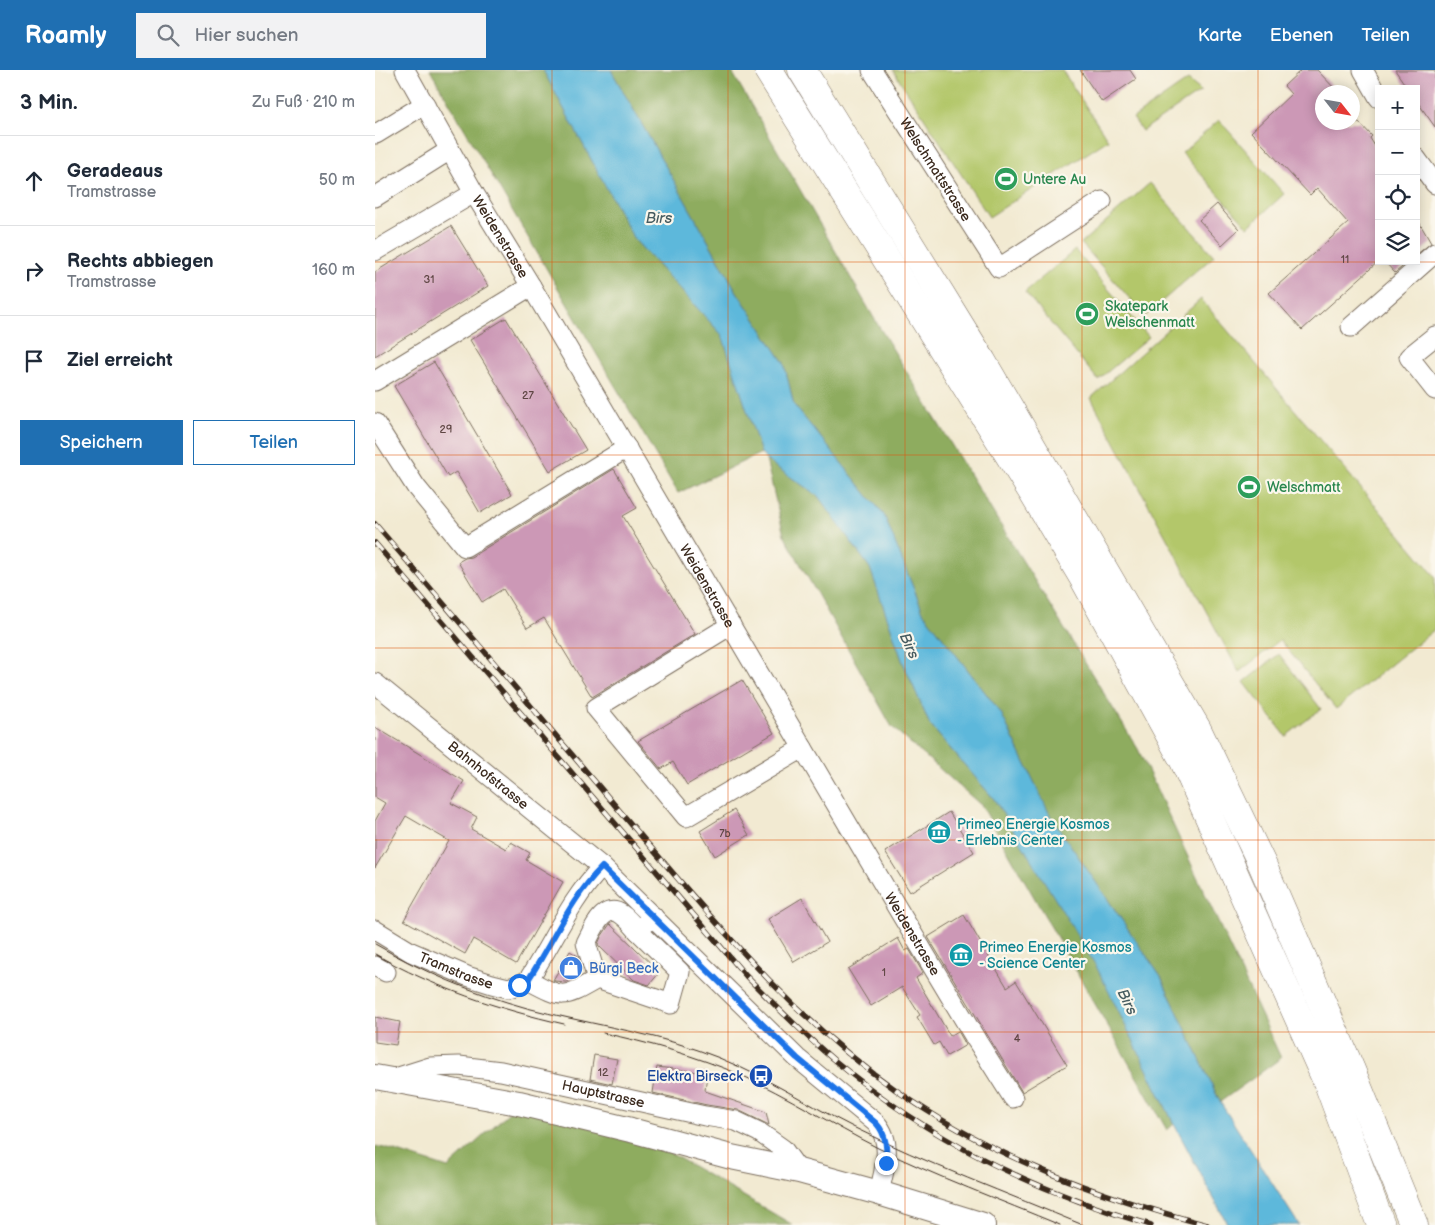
<!DOCTYPE html>
<html lang="de">
<head>
<meta charset="utf-8">
<style>
  body { margin:0; font-family:"Balsamiq Sans",sans-serif; background:#f2f2f3; color:#1f2937 }
  .controls { position:absolute; right:15px; top:15px; display:grid; overflow:hidden; border-radius:0px; box-shadow:0 2px 12px #0003 }
  .controls button { width:45px; height:45px; display:grid; place-items:center; padding:0; border:0; border-bottom:1px solid #e0e1e3; background:#fff; color:#1f2937; font:25px sans-serif }
  .compass { position:absolute; left:940px; top:15px; width:45px; height:45px; border-radius:50%; background:#fff; box-shadow:0 2px 12px #0003; rotate:121deg }
  .stop { position:absolute; width:15px; height:15px; margin:-11px; border:4px solid #1a73e8; border-radius:50%; background:#fff }
  .stop.end { background:#1a73e8; border-color:#fff; box-shadow:0 1px 5px #0008 }
  .list { margin:0; padding:0; list-style:none }
  h2 { display:flex; justify-content:space-between; align-items:center; height:65px; margin:0; padding:0 20px; font-size:21px }
  h2 small { font-size:16px; font-weight:400; color:#747a83 }
  .list li { display:grid; grid-template-columns:32px 1fr auto; gap:15px; align-items:center; box-sizing:border-box; height:90px; padding:0 20px; border-top:1px solid #e0e1e3 }
  .list b { display:block; font-size:19px; white-space:nowrap }
  .list p { margin:0; font-size:16px; white-space:nowrap; color:#747a83 }
  .list em { font-size:16px; font-style:normal; color:#747a83 }
  .actions { display:flex; gap:10px; padding:15px 20px }
  .actions a { flex:1; padding:11px 0; border:1px solid #1f6fb2; border-radius:0px; text-align:center; font-size:18px; color:#1f6fb2 }
  .actions .main { background:#1f6fb2; color:#fff }
  .icon { flex:none; width:28px; height:28px; fill:none; stroke:currentColor; stroke-width:2; stroke-linecap:round; stroke-linejoin:round }
  .map { position:relative; flex:none; width:1060px; height:1155px; overflow:hidden }
  header { display:flex; align-items:center; gap:30px; box-sizing:border-box; height:70px; padding:0 25px; background:#1f6fb2; color:#fff }
  header strong { font-size:24px }
  nav { display:flex; gap:28px; margin-inline-start:auto; font-size:18px }
  .search { width:350px; height:45px; background:#f2f2f3; display:flex; align-items:center; gap:12px; box-sizing:border-box; padding:0 18px; border-radius:0px; color:#747a83; font-size:19px }
  main { display:flex }
  aside { flex:1; background:#fff }
  .map>svg:first-child { display:block }
  .green { fill:#b3c76b; stroke:#777844 }
  .forest { fill:#8eac5f; stroke:#646b3e }
  .water { fill:#5db8db; stroke:#4c717c }
  .building { fill:#cc98b6 }
  .lines { fill:none; stroke-linecap:round; stroke-linejoin:round }
  .minor-casing { stroke:#7b6d5d; stroke-width:21 }
  .major-casing { stroke:#7b6d5d; stroke-width:26 }
  .highway-casing { stroke:#7b6d5d; stroke-width:29 }
  .minor { stroke:#fff; stroke-width:19 }
  .major { stroke:#fff; stroke-width:24 }
  .highway { stroke:#fff; stroke-width:28 }
  .tram { stroke:#3b2a1e; stroke-width:1 }
  .rail-casing { stroke:#3b2a1e; stroke-width:5.5 }
  .rail { stroke:#fbf7ec; stroke-width:4; stroke-dasharray:11; stroke-linecap:butt }
  .route { stroke:#1a73e8; stroke-width:6 }
  .grid { fill:none; stroke:#df570d; stroke-width:1; stroke-opacity:0.55 }
  .labels { text-anchor:middle; dominant-baseline:central; stroke-width:4.5; stroke-linejoin:round; paint-order:stroke }
  .number-label { font-size:11px; fill:#5f4644 }
  .street-label { font-size:14px; fill:#3b2a1e; stroke:#fbf7ec }
  .leisure-label { font-size:14px; fill:#27864d; stroke:#fbf7ec; text-anchor:start }
  .culture-label { font-size:14px; fill:#0d838f; stroke:#fbf7ec; text-anchor:start }
  .shop-label { font-size:14px; fill:#366cbe; stroke:#fbf7ec; text-anchor:start }
  .transit-label { font-size:14px; fill:#164399; stroke:#fbf7ec; text-anchor:end }
  .water-label { font-size:15px; font-style:italic; fill:#475c60; stroke:#fbf7ec }
</style>
</head>
<body>
<header>
<strong>Roamly</strong>
<div class="search"><svg class="icon" aria-label="search" viewBox="0 0 24 24"><circle cx="10" cy="10" r="6"/><path d="M15 15l6 6"/></svg>Hier suchen</div>
<nav><a>Karte</a><a>Ebenen</a><a>Teilen</a></nav>
</header>
<main>
<aside>
<h2>3 Min.<small>Zu Fuß · 210 m</small></h2>
<ul class="list">
<li><svg class="icon" aria-label="ahead" viewBox="0 0 24 24"><path d="M12 20V5M6 11l6-6 6 6"/></svg><div><b>Geradeaus</b><p>Tramstrasse</p></div><em>50 m</em></li>
<li><svg class="icon" aria-label="right" viewBox="0 0 24 24"><path d="M7 20v-9h11M14 6l5 5-5 5"/></svg><div><b>Rechts abbiegen</b><p>Tramstrasse</p></div><em>160 m</em></li>
<li><svg class="icon" aria-label="arrive" viewBox="0 0 24 24"><path d="M6 21V4h12l-3 4 3 4H6"/></svg><div><b>Ziel erreicht</b></div></li>
</ul>
<div class="actions"><a class="main">Speichern</a><a>Teilen</a></div>
</aside>
<div class="map">
<svg width="1060" height="1155" viewBox="0 0 1060 1155">
  <rect width="100%" height="100%" fill="#fbf7ec"/>
  <filter id="ink" filterUnits="userSpaceOnUse"><feTurbulence type="fractalNoise" baseFrequency=".02" numOctaves="2"/><feDisplacementMap in="SourceGraphic" scale="10" xChannelSelector="R" yChannelSelector="G"/><feConvolveMatrix kernelMatrix="1 2 1 2 8 2 1 2 1" color-interpolation-filters="sRGB"/></filter>
  <filter id="wash" filterUnits="userSpaceOnUse"><feTurbulence type="fractalNoise" baseFrequency=".0096" numOctaves="4" result="noise"/><feDisplacementMap in="SourceGraphic" scale="20" xChannelSelector="R" yChannelSelector="G"/><feGaussianBlur stdDeviation="1.12" result="paint"/><feColorMatrix in="noise" values="0 0 0 0 0 0 0 0 0 0 0 0 0 0 0 0 0 1.4 0 .05"/><feComposite in="paint" operator="in"/></filter>
  <g filter="url(#wash)">
    <rect width="100%" height="100%" fill="#f2ead2"/>
    <g class="green">
      <polygon points="518,0 687,0 733,70 614,147"/>
      <polygon points="813,10 826,21 767,61 758,48"/>
      <polygon points="844,50 909,124 873,157 807,83"/>
      <polygon points="775,113 839,186 770,246 706,173"/>
      <polygon points="700,180 774,267 723,310 650,222"/>
      <polygon points="826,229 1060,506 1060,559 961,639 905,570 864,602 716,328"/>
      <polygon points="904,584 946,639 911,666 869,612"/>
    </g>
    <g class="forest">
      <polygon points="55,0 168,0 259,169 347,265 386,383 303,423"/>
      <polygon points="236,0 356,0 503,255 763,679 906,988 845,1032 786,907 676,747 626,643 548,542 509,445 419,335 409,293 362,222"/>
      <polygon points="391,390 443,426 495,498 527,590 555,655 619,729 720,893 799,1054 792,1060 607,736 517,657 409,465"/>
      <polygon points="144,1033 256,1060 418,1155 0,1155 0,1077 10,1078 73,1098"/>
    </g>
    <polygon class="water" points="168,0 236,0 362,222 409,293 419,335 509,445 548,542 626,643 676,747 786,907 845,1032 924,1155 853,1155 799,1054 721,896 619,729 555,655 527,590 495,498 443,426 391,390 386,383 347,265 259,169"/>
    <g id="blocks">
      <g class="building">
        <polygon points="705,0 755,0 761,9 727,32"/>
        <polygon points="926,0 942,0 963,22 948,22 948,52 984,52 997,66 995,68 1004,83 1004,191 927,260 894,223 973,153 942,118 935,125 876,62 916,24 909,16"/>
        <polygon points="1020,0 1060,0 1060,57 1041,30 1041,19 1033,19"/>
        <polygon points="842,134 864,159 847,175 824,150"/>
        <polygon points="1041,147 1056,173 1041,185"/>
        <polygon points="76,156 113,216 0,286 0,202"/>
        <polygon points="1009,191 1034,191 1020,203"/>
        <polygon points="131,248 211,380 175,401 95,270"/>
        <polygon points="59,292 137,424 105,443 81,402 73,407 19,316"/>
        <polygon points="239,399 262,438 248,446 320,564 217,627 169,548 152,558 128,519 107,532 83,492 90,488 96,487"/>
        <polygon points="367,610 399,663 312,715 298,692 286,699 263,671"/>
        <polygon points="0,657 89,711 76,733 102,747 96,759 131,779 136,772 155,783 151,790 188,812 141,894 98,869 90,884 29,850 74,771 31,746 0,798 0,751 10,733 0,727"/>
        <polygon points="359,740 374,765 340,786 325,761"/>
        <polygon points="574,742 599,782 535,822 510,782"/>
        <polygon points="427,828 452,872 419,892 393,849"/>
        <polygon points="589,845 632,917 641,911 692,995 647,1022 553,867"/>
        <polygon points="235,854 285,902 274,915 259,910 224,876 223,874 226,867"/>
        <polygon points="523,868 530,881 534,879 548,903 541,908 575,966 583,961 591,975 572,986 564,972 559,975 542,947 545,945 527,917 496,936 473,899"/>
        <polygon points="195,881 203,886 207,898 206,902 203,907 191,912 180,911 178,910"/>
        <polygon points="0,947 25,952 21,975 0,972"/>
        <polygon points="219,985 242,989 237,1014 215,1009"/>
        <polygon points="282,997 332,1003 330,1021 391,1042 394,1055 363,1040 332,1035 278,1023"/>
      </g>
    </g>
  </g>
  <g filter="url(#ink)">
    <use href="#blocks" fill-opacity="0" stroke="#7b6d5d" stroke-width="1"/>
    <g class="lines">
      <g class="minor-casing">
        <g id="minor">
          <path id="s1" d="M 30,0 L 99,123 L 156,216 L 521,836 L 602,971 L 638,1028"/>
          <path id="s2" d="M 497,0 L 624,198 L 727,131"/>
          <polyline points="988,0 1004,28"/>
          <polyline points="0,63 1,64 50,34"/>
          <polyline points="1041,88 1060,114"/>
          <polyline points="0,127 75,80"/>
          <polyline points="0,181 99,123"/>
          <polyline points="976,257 1060,183"/>
          <polyline points="1060,266 1034,287 1060,320"/>
          <polyline points="0,311 156,216"/>
          <polyline points="0,353 41,417 90,477 252,378"/>
          <polyline points="356,555 221,638 311,747 428,678"/>
          <path id="s3" d="M 0,613 L 227,797 L 422,988 L 501,1053 C 519,1073 509,1100 504,1123"/>
          <path id="s4" d="M 0,860 L 36,882 L 92,906 L 117,914 L 133,918 L 144,915 L 153,910 C 178,872 195,830 227,797"/>
          <polyline points="0,896 11,902"/>
          <path d="M 222,909 L 211,873 C 217,862 228,832 246,844 C 252,848 258,855 263,861"/>
          <path d="M 153,910 C 189,929 187,929 222,909 L 296,934 L 305,902 L 263,861 L 278,846"/>
          <path id="s5" d="M 17,1009 L 55,997 L 84,996 L 126,1001 L 330,1046 L 361,1051 L 384,1062 L 408,1079 L 424,1101"/>
        </g>
      </g>
      <g class="major-casing">
        <polyline id="major" points="0,1007 144,1033 256,1060 356,1087 424,1101 504,1123 608,1155"/>
      </g>
      <g class="highway-casing">
        <g id="highway">
          <polyline points="393,0 658,423 709,509 809,691 954,1016 1006,1155"/>
          <polyline points="427,0 607,291 822,659 887,794 976,1000 1039,1155"/>
        </g>
      </g>
      <use href="#minor" class="minor"/>
      <use href="#major" class="major"/>
      <use href="#highway" class="highway"/>
      <g class="tram">
        <path d="M 0,874 C 48,902 98,923 152,938 C 209,953 268,961 323,980 C 379,999 426,1031 478,1057 C 553,1094 631,1123 708,1155"/>
        <path d="M 0,884 C 59,918 123,939 189,954"/>
        <path d="M 228,963 C 275,973 321,986 366,1005 C 413,1026 457,1055 503,1078 C 562,1107 625,1130 685,1155"/>
      </g>
      <g class="rail-casing">
        <g id="rail">
          <path d="M 0,454 C 88,555 174,658 261,760 C 341,853 419,949 521,1020 C 614,1086 722,1126 832,1155"/>
          <path d="M 0,473 L 371,906 C 400,935 428,964 459,990 C 555,1070 656,1120 776,1155"/>
        </g>
      </g>
      <use href="#rail" class="rail"/>
    </g>
  </g>
  <g class="lines" filter="url(#ink)">
    <path class="route" d="M 144,915 L 153,910 C 178,872 195,829 227,797 L 422,988 L 501,1053 C 512,1065 512,1079 511,1093"/>
  </g>
  <path class="grid" d="M 177,0 L 177,1155M 353,0 L 353,1155M 530,0 L 530,1155M 707,0 L 707,1155M 883,0 L 883,1155M 0,192 L 1060,192M 0,385 L 1060,385M 0,578 L 1060,578M 0,770 L 1060,770M 0,962 L 1060,962"/>
  <defs>
    <g id="stadium-disc" transform="scale(1.25)"><circle r="9.5" fill="#2e9e5b" stroke="#fbf7ec"/><path d="M0-5a6.5 5 0 1 0 0 10a6.5 5 0 1 0 0-10ZM-3.5-1.8h7v3.6h-7Z" fill="#fff"/></g>
    <g id="museum-disc" transform="scale(1.25)"><circle r="9.5" fill="#0f9aa8" stroke="#fbf7ec"/><path d="M0-6L6-3V-2H-6V-3ZM-5-1h2V3h-2ZM-1-1h2V3h-2ZM3-1h2V3H3ZM-6 4H6V6H-6Z" fill="#fff"/></g>
    <g id="shop-disc" transform="scale(1.25)"><circle r="9.5" fill="#3f7fe0" stroke="#fbf7ec"/><path d="M-5-2.5h2.3a2.7 3.5 0 0 1 5.4 0H5L5.5 6h-11ZM-1.5-2.5h3a1.5 2.3 0 0 0-3 0Z" fill="#fff"/></g>
    <g id="bus-disc" transform="scale(1.25)"><circle r="9.5" fill="#1a4fb4" stroke="#fbf7ec"/><path d="M-5-6H5V4H4V6H2V4H-2V6H-4V4H-5ZM-3.5-4V0h7V-4ZM-3.5 1.2v1.5H-2V1.2ZM2 1.2v1.5H3.5V1.2Z" fill="#fff"/></g>
  </defs>
  <g fill-rule="evenodd">
    <use href="#stadium-disc" x="631" y="109"/>
    <use href="#stadium-disc" x="712" y="244"/>
    <use href="#stadium-disc" x="874" y="417"/>
    <use href="#museum-disc" x="564" y="762"/>
    <use href="#museum-disc" x="586" y="885"/>
    <use href="#shop-disc" x="196" y="898"/>
    <use href="#bus-disc" x="386" y="1006"/>
  </g>
  <g class="labels">
    <g class="number-label">
      <text x="970" y="189">11</text>
      <text x="54" y="209">31</text>
      <text x="153" y="325">27</text>
      <text x="71" y="359">29</text>
      <text x="350" y="763">7b</text>
      <text x="509" y="902">1</text>
      <text x="642" y="968">4</text>
      <text x="228" y="1002">12</text>
    </g>
    <g class="street-label">
      <text stroke="none"><textPath href="#s2" startOffset="118">Welschmattstrasse</textPath></text>
      <text stroke="none"><textPath href="#s1" startOffset="192">Weidenstrasse</textPath></text>
      <text stroke="none"><textPath href="#s1" startOffset="598">Weidenstrasse</textPath></text>
      <text stroke="none"><textPath href="#s3" startOffset="146">Bahnhofstrasse</textPath></text>
      <text stroke="none"><textPath href="#s1" startOffset="1002">Weidenstrasse</textPath></text>
      <text stroke="none"><textPath href="#s4" startOffset="91">Tramstrasse</textPath></text>
      <text stroke="none"><textPath href="#s5" startOffset="216">Hauptstrasse</textPath></text>
    </g>
    <g class="leisure-label">
      <text x="648" y="109">Untere Au</text>
      <text x="730" y="236">Skatepark<tspan x="730" dy="16">Welschenmatt</tspan></text>
      <text x="892" y="417">Welschmatt</text>
    </g>
    <g class="culture-label">
      <text x="582" y="754">Primeo Energie Kosmos<tspan x="582" dy="16">- Erlebnis Center</tspan></text>
      <text x="604" y="877">Primeo Energie Kosmos<tspan x="604" dy="16">- Science Center</tspan></text>
    </g>
    <g class="shop-label">
      <text x="214" y="898">Bürgi Beck</text>
    </g>
    <g class="transit-label">
      <text x="368" y="1006">Elektra Birseck</text>
    </g>
    <g class="water-label">
      <text x="284" y="148">Birs</text>
      <text transform="translate(534 576) rotate(66)">Birs</text>
      <text transform="translate(752 932) rotate(64)">Birs</text>
    </g>
  </g>
</svg>
<div class="controls">
<button>+</button>
<button>−</button>
<button><svg class="icon" aria-label="locate" viewBox="0 0 24 24"><circle cx="12" cy="12" r="6"/><path d="M12 2v4M12 18v4M2 12h4M18 12h4"/></svg></button>
<button><svg class="icon" aria-label="layers" viewBox="0 0 24 24"><path d="M12 4l9 5-9 5-9-5zM3 14l9 5 9-5"/></svg></button>
</div>
<svg class="compass" viewBox="-18 -18 36 36"><path d="M0-13l5 13h-10z" fill="#e53935"/><path d="M0 13l5-13h-10z" fill="#747a83"/></svg>
<div class="stop" style="left:144px;top:915px"></div>
<div class="stop end" style="left:511px;top:1093px"></div>
</div>
</main>
</body>
</html>
